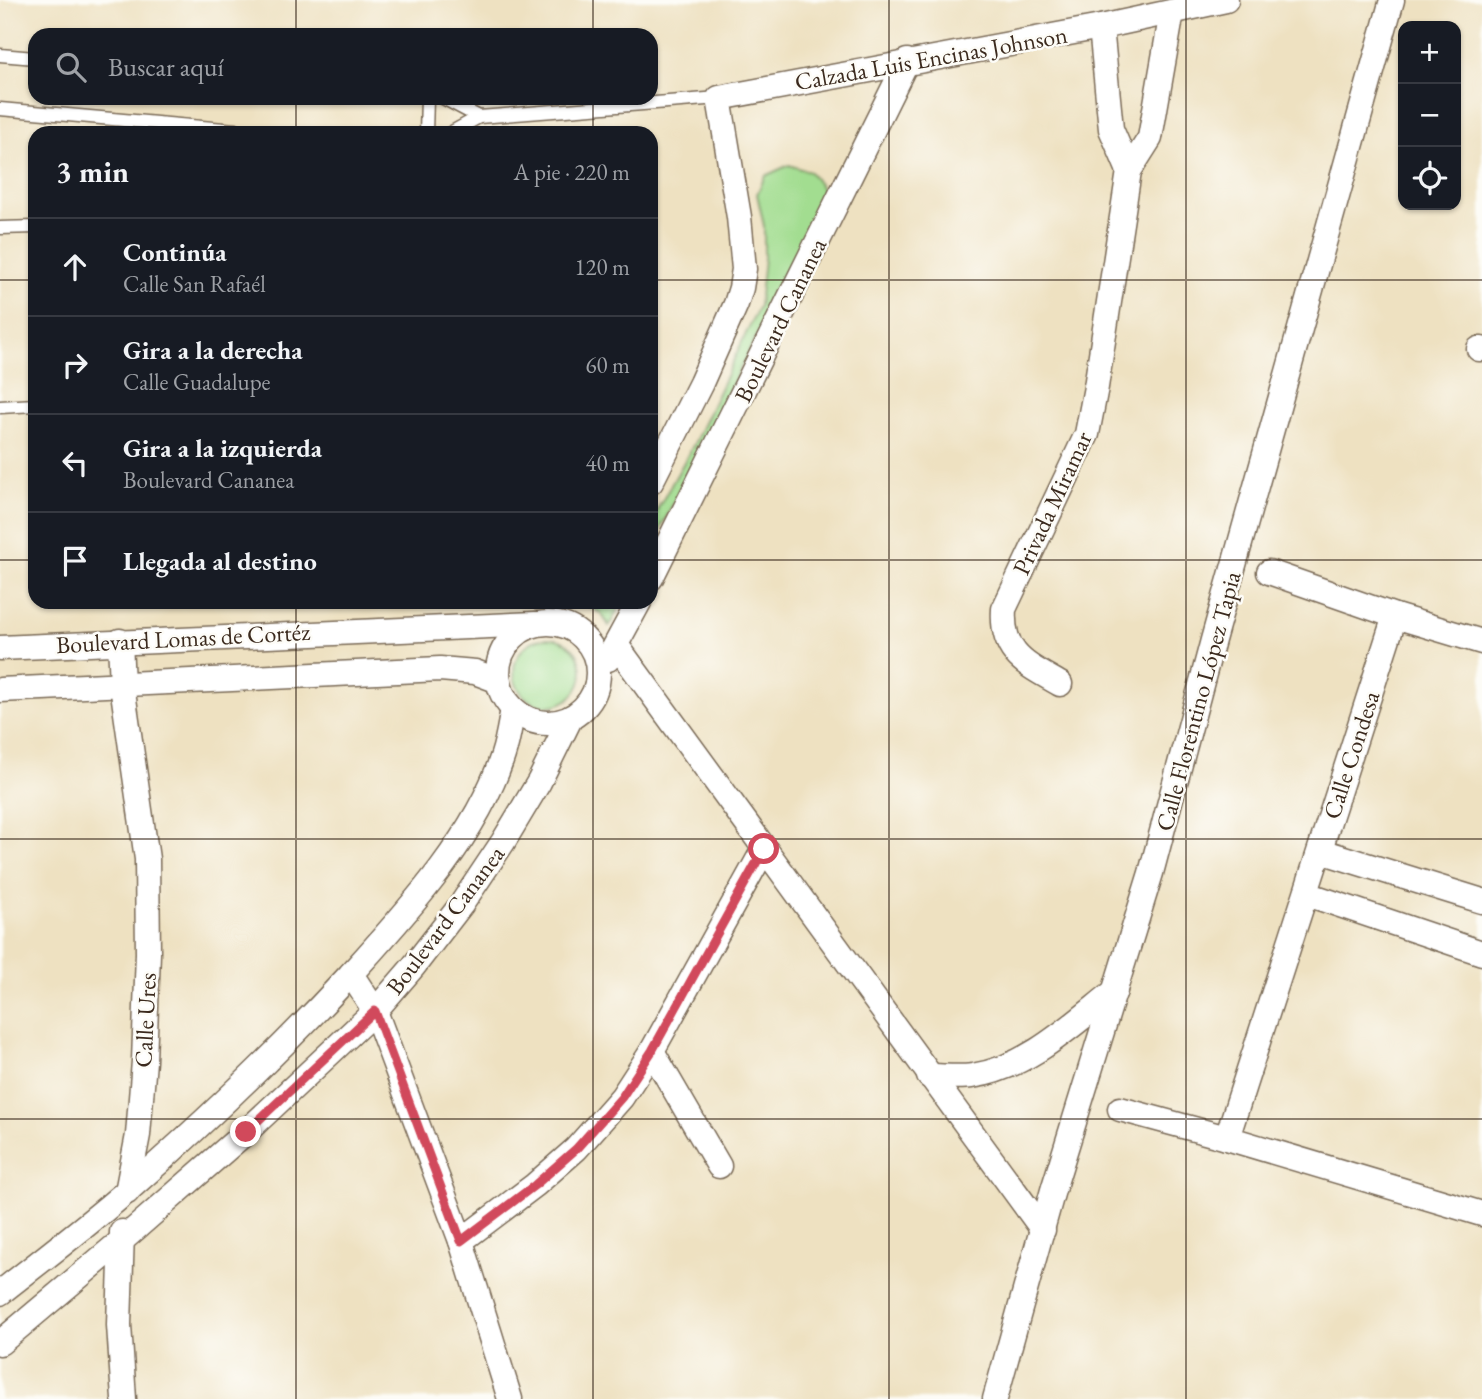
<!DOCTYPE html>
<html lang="es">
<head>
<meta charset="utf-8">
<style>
  body { margin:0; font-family:"EB Garamond",serif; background:#242831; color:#f1f3f6 }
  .controls { position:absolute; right:21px; top:21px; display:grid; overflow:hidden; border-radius:14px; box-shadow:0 2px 5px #0004 }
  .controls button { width:63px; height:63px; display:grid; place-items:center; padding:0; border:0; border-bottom:2px solid #363941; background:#171b24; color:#f1f3f6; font:35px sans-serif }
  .stop { position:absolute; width:21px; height:21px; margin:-16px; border:5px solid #d1495b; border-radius:50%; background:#fff }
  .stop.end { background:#d1495b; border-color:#fff; box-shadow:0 2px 7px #0008 }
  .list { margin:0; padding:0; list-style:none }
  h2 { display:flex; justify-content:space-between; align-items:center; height:91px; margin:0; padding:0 28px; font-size:30px }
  h2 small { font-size:23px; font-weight:400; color:#9ea1a6 }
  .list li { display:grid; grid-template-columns:46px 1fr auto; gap:21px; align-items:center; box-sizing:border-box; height:98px; padding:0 28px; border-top:2px solid #363941 }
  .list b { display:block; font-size:26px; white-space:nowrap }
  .list p { margin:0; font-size:23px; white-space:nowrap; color:#9ea1a6 }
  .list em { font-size:23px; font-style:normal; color:#9ea1a6 }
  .icon { flex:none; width:38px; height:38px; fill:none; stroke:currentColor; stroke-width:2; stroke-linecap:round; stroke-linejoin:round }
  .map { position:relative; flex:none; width:1482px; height:1399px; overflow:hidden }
  .search { position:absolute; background:#171b24; box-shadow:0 2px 5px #0004; left:28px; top:28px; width:630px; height:77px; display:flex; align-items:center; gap:18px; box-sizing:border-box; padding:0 24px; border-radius:21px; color:#9ea1a6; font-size:26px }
  .panel { position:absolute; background:#171b24; box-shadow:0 2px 5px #0004; left:28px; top:126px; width:630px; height:483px; border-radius:21px }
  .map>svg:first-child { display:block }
  .grass { fill:#a2dd90; stroke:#6e8457; stroke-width:2 }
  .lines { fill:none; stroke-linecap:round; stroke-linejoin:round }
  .lane-casing { stroke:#7a6a57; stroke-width:15 }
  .street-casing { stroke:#7a6a57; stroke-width:27 }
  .lane { stroke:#fff; stroke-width:12 }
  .street { stroke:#fff; stroke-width:24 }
  .route { stroke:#d1495b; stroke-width:9 }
  .grid { fill:none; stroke:#3b2a1e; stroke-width:2; stroke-opacity:0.55 }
  .labels { text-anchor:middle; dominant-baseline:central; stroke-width:5; stroke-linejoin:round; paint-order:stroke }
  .street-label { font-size:24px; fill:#3b2a1e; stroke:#fdfcf7 }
</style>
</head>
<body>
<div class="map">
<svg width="1482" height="1399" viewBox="0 0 1482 1399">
  <rect width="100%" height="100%" fill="#fdfcf7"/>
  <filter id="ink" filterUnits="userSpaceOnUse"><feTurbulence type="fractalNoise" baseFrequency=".0143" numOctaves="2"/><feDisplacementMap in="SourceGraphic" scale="14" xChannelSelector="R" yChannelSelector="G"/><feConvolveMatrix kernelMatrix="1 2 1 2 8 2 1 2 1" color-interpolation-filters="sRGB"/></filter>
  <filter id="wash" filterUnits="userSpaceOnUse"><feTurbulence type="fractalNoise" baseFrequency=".00686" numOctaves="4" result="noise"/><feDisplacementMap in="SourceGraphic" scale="28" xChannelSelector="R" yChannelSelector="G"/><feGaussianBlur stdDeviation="1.57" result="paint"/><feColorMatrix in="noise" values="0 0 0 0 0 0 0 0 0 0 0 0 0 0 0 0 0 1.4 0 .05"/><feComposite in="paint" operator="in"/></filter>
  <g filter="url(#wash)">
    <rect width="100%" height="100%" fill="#eee1c1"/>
    <g class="grass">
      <polygon points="789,165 810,172 824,191 820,208 651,548 651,521 694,444 759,306 764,258 764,226 757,194 765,176"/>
      <polygon points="580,602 622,602 609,626 601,613"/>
      <circle cx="548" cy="672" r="34"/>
    </g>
  </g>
  <g filter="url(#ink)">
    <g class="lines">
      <g class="lane-casing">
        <g id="lane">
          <polyline points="0,55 35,58"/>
          <polyline points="443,98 479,117"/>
          <polyline points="0,109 270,133"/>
          <polyline points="426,133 427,98"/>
          <polyline points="450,133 479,117 719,98"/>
          <polyline points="0,228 35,227"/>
          <polyline points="0,407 35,405"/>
        </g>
      </g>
      <g class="street-casing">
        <g id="street">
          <polyline points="1101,27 1111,129 1129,171"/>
          <polyline points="1479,349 1482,349"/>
          <polyline points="651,482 701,383 736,304 741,288 744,269 739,217 719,98 1101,27 1226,0"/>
          <polyline points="1269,572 1395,616 1482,642"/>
          <polyline points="651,578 907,61"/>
          <circle cx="548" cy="673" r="50"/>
          <polyline points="120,641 122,685 147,859 148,953 144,1061 138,1135 127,1192"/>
          <polyline points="617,646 1043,1230"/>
          <polyline points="0,648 535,624"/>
          <polyline points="608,659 639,602"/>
          <path d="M 1060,684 C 1026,664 1001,655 1004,609 L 1087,434 L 1096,387 L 1129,171 L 1150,138 L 1172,12"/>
          <polyline points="0,690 440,669 475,672 499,681"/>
          <polyline points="1321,851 1482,901"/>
          <polyline points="1307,894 1482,953"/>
          <polyline points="351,974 375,1011 461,1241 510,1399"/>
          <polyline points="652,1051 719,1166"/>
          <path d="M 929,1076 C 943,1076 959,1078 972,1076 C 1028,1068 1073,1024 1115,991"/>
          <polyline points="1120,1109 1227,1138 1482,1214"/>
          <polyline points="1227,1138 1395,616"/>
          <polyline points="122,1232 119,1325 124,1399"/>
          <polyline points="461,1241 535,1185 576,1149 622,1097 652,1051 764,849"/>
          <path d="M 0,1293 C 43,1259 87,1226 128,1190 C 205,1122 280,1051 349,976 C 406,913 476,838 503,755 C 508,740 510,724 513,709"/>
          <polyline points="0,1343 120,1242 246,1132 375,1011 413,967 461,905 503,842 539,782 570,719"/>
          <polyline points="995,1399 1053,1190 1151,873 1213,640 1392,0"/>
        </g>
      </g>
      <use href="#lane" class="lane"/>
      <use href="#street" class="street"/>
    </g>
  </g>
  <g class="lines" filter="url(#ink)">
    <polyline class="route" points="246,1132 375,1011 461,1241 535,1185 576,1149 622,1097 652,1051 764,849"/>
  </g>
  <path class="grid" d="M 296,0 L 296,35M 593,0 L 593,35M 889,0 L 889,1399M 1186,0 L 1186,1399M 296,98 L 296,133M 593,98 L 593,133M 0,280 L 35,280M 651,280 L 1482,280M 0,560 L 35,560M 651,560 L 1482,560M 296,602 L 296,1399M 593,602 L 593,1399M 0,839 L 1482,839M 0,1119 L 1482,1119"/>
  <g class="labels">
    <g class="street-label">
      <text transform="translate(931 58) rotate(-10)">Calzada Luis Encinas Johnson</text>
      <text transform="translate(780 320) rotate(-64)">Boulevard Cananea</text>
      <text transform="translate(1052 503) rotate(-65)">Privada Miramar</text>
      <text transform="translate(183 638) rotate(-3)">Boulevard Lomas de Cortéz</text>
      <text transform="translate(1198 701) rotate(-75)">Calle Florentino López Tapia</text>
      <text transform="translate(1351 755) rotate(-72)">Calle Condesa</text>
      <text transform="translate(445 920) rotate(-53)">Boulevard Cananea</text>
      <text transform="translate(145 1020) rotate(-87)">Calle Ures</text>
    </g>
  </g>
</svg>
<div class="controls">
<button>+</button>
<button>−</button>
<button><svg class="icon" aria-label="locate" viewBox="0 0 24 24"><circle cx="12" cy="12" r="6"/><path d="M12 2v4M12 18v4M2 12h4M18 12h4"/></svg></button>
</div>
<div class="stop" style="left:764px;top:849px"></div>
<div class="stop end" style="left:246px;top:1132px"></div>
<div class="search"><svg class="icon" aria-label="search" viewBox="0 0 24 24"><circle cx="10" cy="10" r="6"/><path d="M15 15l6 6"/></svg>Buscar aquí</div>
<section class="panel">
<h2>3 min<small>A pie · 220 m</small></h2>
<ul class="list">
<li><svg class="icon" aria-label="ahead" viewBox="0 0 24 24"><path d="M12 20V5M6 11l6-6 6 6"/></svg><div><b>Continúa</b><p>Calle San Rafaél</p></div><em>120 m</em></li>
<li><svg class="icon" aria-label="right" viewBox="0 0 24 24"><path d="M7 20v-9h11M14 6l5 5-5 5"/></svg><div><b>Gira a la derecha</b><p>Calle Guadalupe</p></div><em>60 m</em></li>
<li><svg class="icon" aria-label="left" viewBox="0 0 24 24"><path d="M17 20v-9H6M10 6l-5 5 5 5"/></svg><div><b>Gira a la izquierda</b><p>Boulevard Cananea</p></div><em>40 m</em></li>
<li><svg class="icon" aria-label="arrive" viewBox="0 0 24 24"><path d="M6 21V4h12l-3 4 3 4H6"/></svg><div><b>Llegada al destino</b></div></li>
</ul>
</section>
</div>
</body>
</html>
